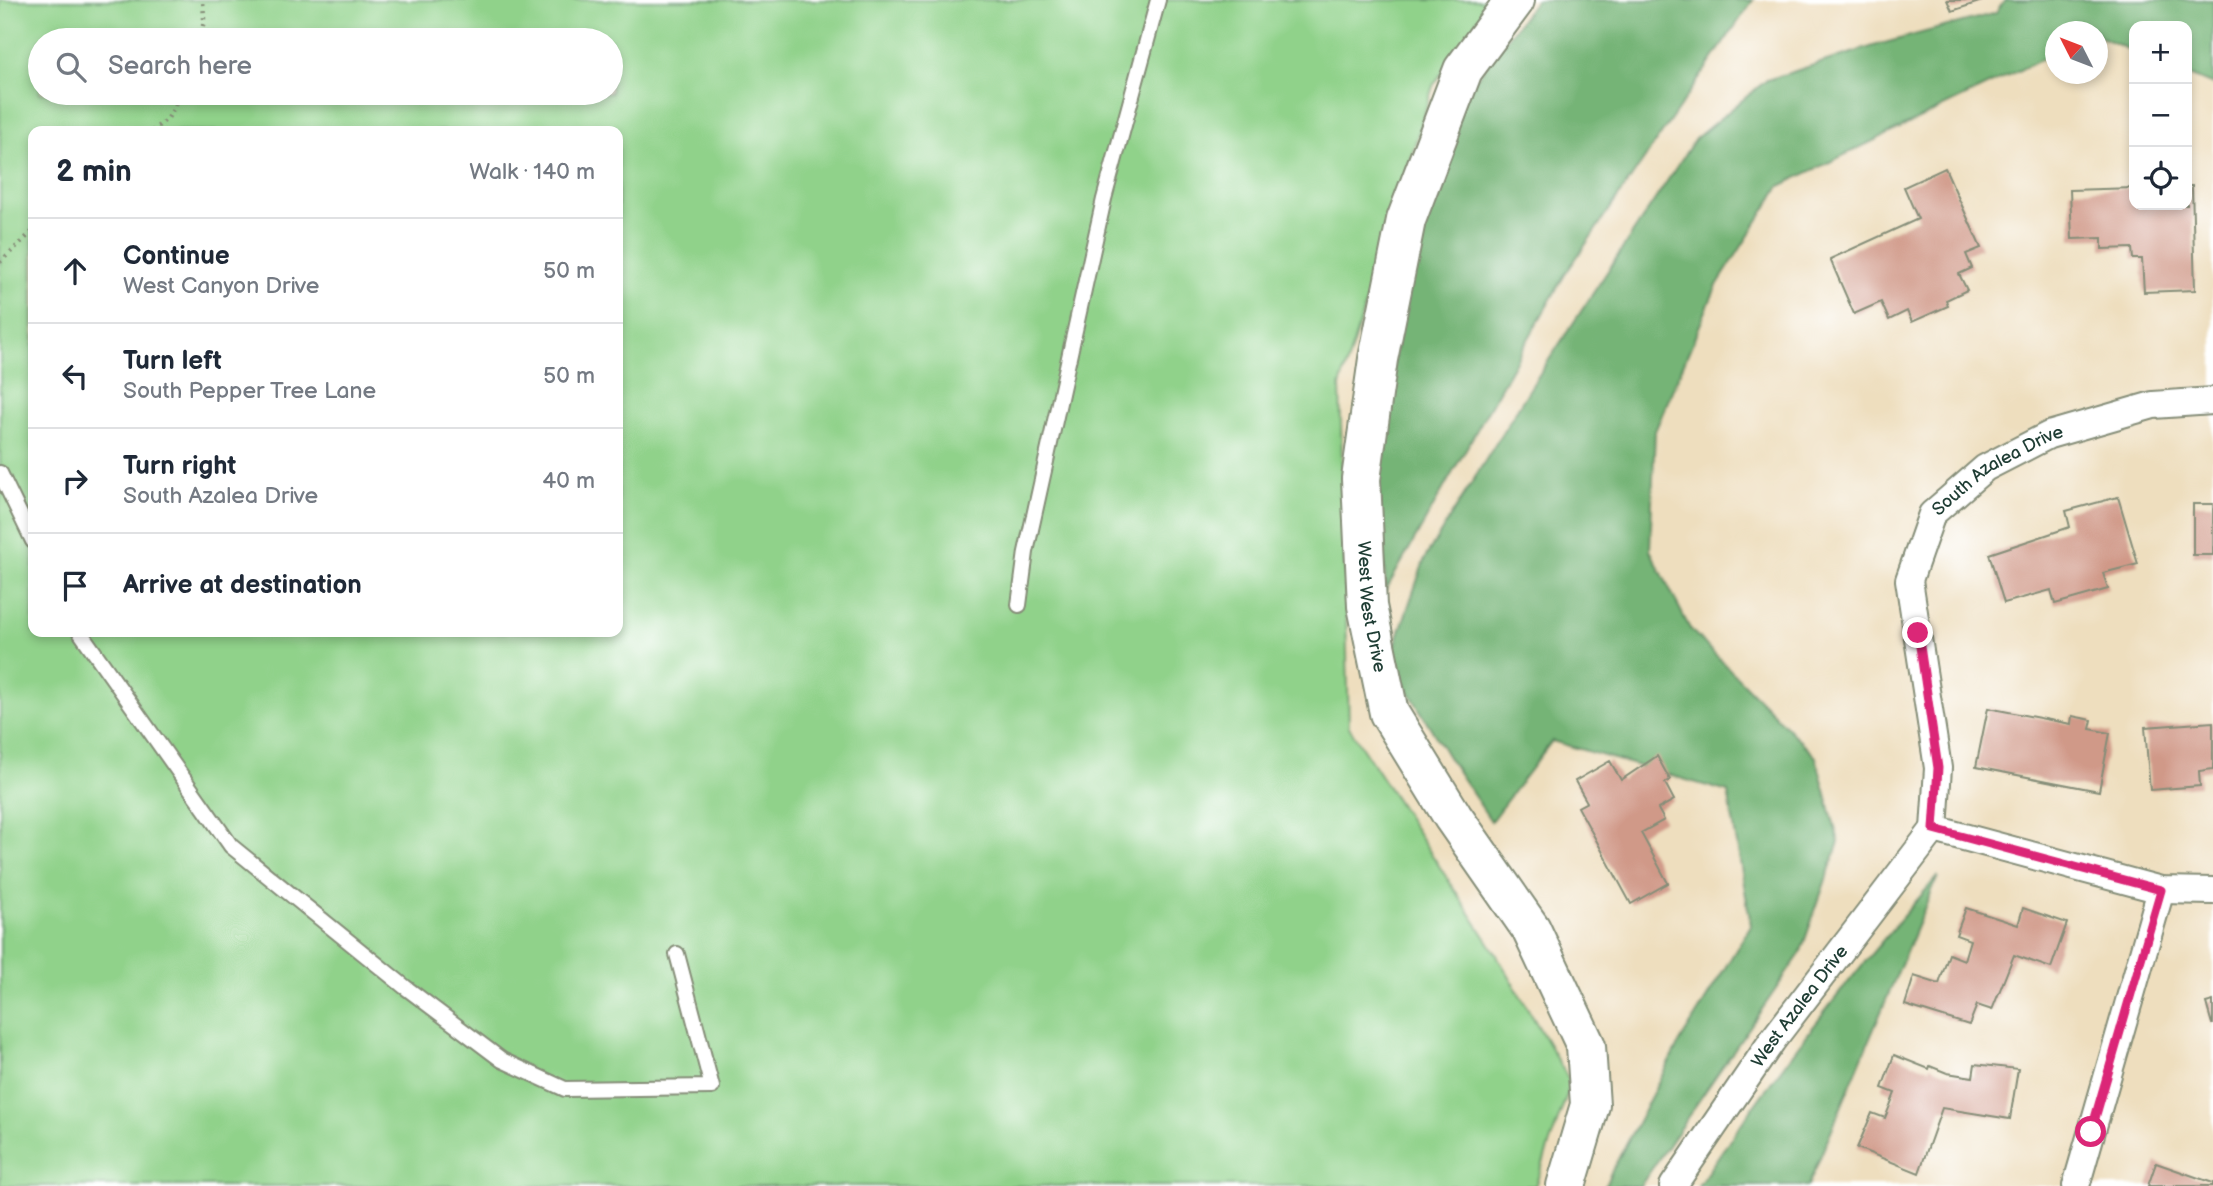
<!DOCTYPE html>
<html lang="en">
<head>
<meta charset="utf-8">
<style>
  body { margin:0; font-family:"Balsamiq Sans",sans-serif; background:#f6f6f7; color:#1f2937 }
  .controls { position:absolute; right:21px; top:21px; display:grid; overflow:hidden; border-radius:14px; box-shadow:0 4px 10px #0003 }
  .controls button { width:63px; height:63px; display:grid; place-items:center; padding:0; border:0; border-bottom:2px solid #e0e1e3; background:#fff; color:#1f2937; font:35px sans-serif }
  .compass { position:absolute; left:2045px; top:21px; width:63px; height:63px; border-radius:50%; background:#fff; box-shadow:0 4px 10px #0003; rotate:312deg }
  .stop { position:absolute; width:21px; height:21px; margin:-16px; border:5px solid #db2777; border-radius:50%; background:#fff }
  .stop.end { background:#db2777; border-color:#fff; box-shadow:0 2px 7px #0008 }
  .list { margin:0; padding:0; list-style:none }
  h2 { display:flex; justify-content:space-between; align-items:center; height:91px; margin:0; padding:0 28px; font-size:30px }
  h2 small { font-size:23px; font-weight:400; color:#747a83 }
  .list li { display:grid; grid-template-columns:46px 1fr auto; gap:21px; align-items:center; box-sizing:border-box; height:105px; padding:0 28px; border-top:2px solid #e0e1e3 }
  .list b { display:block; font-size:26px; white-space:nowrap }
  .list p { margin:0; font-size:23px; white-space:nowrap; color:#747a83 }
  .list em { font-size:23px; font-style:normal; color:#747a83 }
  .icon { flex:none; width:38px; height:38px; fill:none; stroke:currentColor; stroke-width:2; stroke-linecap:round; stroke-linejoin:round }
  .map { position:relative; flex:none; width:2213px; height:1186px; overflow:hidden }
  .search { position:absolute; background:#fff; box-shadow:0 4px 10px #0003; left:28px; top:28px; width:595px; height:77px; display:flex; align-items:center; gap:18px; box-sizing:border-box; padding:0 24px; border-radius:38px; color:#747a83; font-size:26px }
  .panel { position:absolute; background:#fff; box-shadow:0 4px 10px #0003; left:28px; top:126px; width:595px; height:511px; border-radius:14px }
  .map>svg:first-child { display:block }
  .green { fill:#90d28a; stroke:#58885f; stroke-width:2; fill-rule:evenodd }
  .forest { fill:#74b476; stroke:#4a7855; stroke-width:2 }
  .building { fill:#d09988 }
  .lines { fill:none; stroke-linecap:round; stroke-linejoin:round }
  .lane-casing { stroke:#868e79; stroke-width:18 }
  .street-casing { stroke:#868e79; stroke-width:30 }
  .secondary-casing { stroke:#868e79; stroke-width:42 }
  .path { stroke:#868e79; stroke-width:4.5; stroke-dasharray:2 5; stroke-linecap:butt }
  .lane { stroke:#fff; stroke-width:14 }
  .street { stroke:#fff; stroke-width:26 }
  .secondary { stroke:#fff; stroke-width:38 }
  .route { stroke:#db2777; stroke-width:9 }
  .labels { text-anchor:middle; dominant-baseline:central; stroke-width:5; stroke-linejoin:round; paint-order:stroke }
  .street-label { font-size:18px; fill:#1f3d34; stroke:#fff }
</style>
</head>
<body>
<div class="map">
<svg width="2213" height="1186" viewBox="0 0 2213 1186">
  <rect width="100%" height="100%" fill="#fff"/>
  <filter id="ink" filterUnits="userSpaceOnUse"><feTurbulence type="fractalNoise" baseFrequency=".0143" numOctaves="2"/><feDisplacementMap in="SourceGraphic" scale="14" xChannelSelector="R" yChannelSelector="G"/><feConvolveMatrix kernelMatrix="1 2 1 2 8 2 1 2 1" color-interpolation-filters="sRGB"/></filter>
  <filter id="wash" filterUnits="userSpaceOnUse"><feTurbulence type="fractalNoise" baseFrequency=".00686" numOctaves="4" result="noise"/><feDisplacementMap in="SourceGraphic" scale="28" xChannelSelector="R" yChannelSelector="G"/><feGaussianBlur stdDeviation="1.57" result="paint"/><feColorMatrix in="noise" values="0 0 0 0 0 0 0 0 0 0 0 0 0 0 0 0 0 1.4 0 .05"/><feComposite in="paint" operator="in"/></filter>
  <g filter="url(#wash)">
    <rect width="100%" height="100%" fill="#eedebe"/>
    <path class="green" d="M 0,0 L 1491,0 L 1433,86 L 1340,386 L 1349,727 L 1495,952 L 1571,1083 L 1535,1186 L 0,1186 ZM 40,40 L 611,40 L 611,93 L 40,93 ZM 33,131 L 618,131 L 618,632 L 33,632 Z"/>
    <g class="forest">
      <polygon points="1536,0 1753,0 1564,276 1386,590 1378,481 1404,284 1463,96"/>
      <polygon points="2005,0 2213,0 2213,85 2187,74 2187,26 2134,26 2134,52 2098,36 2098,32 2056,32 2055,53 1780,186 1716,287 1655,431 1650,550 1690,629 1816,757 1839,842 1800,954 1640,1186 1604,1186 1677,1047 1751,925 1728,792 1552,741 1491,821 1448,757 1390,660 1425,558 1529,390 1695,139 1767,80 1877,45 1996,13"/>
      <path d="M 1938,876 L 1808,1186 L 1698,1186 C 1771,1078 1851,974 1938,876 Z"/>
    </g>
    <g id="blocks">
      <g class="building">
        <polygon points="1947,0 1985,0 1952,11"/>
        <polygon points="1945,168 1981,248 1966,254 1972,268 1959,274 1967,290 1946,300 1948,306 1912,322 1907,311 1889,320 1881,302 1854,314 1830,259 1918,219 1904,187"/>
        <polygon points="2187,186 2192,186 2195,290 2144,292 2142,259 2133,259 2132,248 2102,249 2102,238 2072,239 2070,190 2134,188 2134,205 2187,205"/>
        <polygon points="2118,497 2138,564 2103,573 2108,589 2055,604 2051,590 2004,603 1989,554 2070,527 2066,511"/>
        <rect x="2193" y="504" width="20" height="51"/>
        <polygon points="1988,708 2071,724 2072,716 2092,720 2090,729 2110,733 2099,791 1976,767"/>
        <polygon points="2213,722 2213,769 2199,771 2200,786 2150,790 2145,727"/>
        <polygon points="1657,756 1670,780 1665,783 1674,800 1658,809 1664,820 1641,833 1668,883 1631,904 1578,807 1587,802 1575,781 1610,761 1621,780"/>
        <polygon points="1966,908 2018,925 2023,908 2067,923 2051,968 2014,955 1992,1010 1977,1005 1969,1025 1905,1005 1914,976 1939,984 1949,954 1964,960 1970,940 1956,935"/>
        <polygon points="2213,1001 2213,1024 2212,1024 2206,1003"/>
        <polygon points="1894,1055 1929,1069 1930,1066 1947,1073 1973,1077 1975,1064 2018,1069 2010,1119 1942,1108 1919,1173 1857,1148 1872,1113 1885,1118 1895,1093 1882,1088"/>
        <polygon points="2156,1163 2213,1183 2213,1186 2148,1186"/>
      </g>
    </g>
  </g>
  <g filter="url(#ink)">
    <use href="#blocks" fill-opacity="0" stroke="#868e79" stroke-width="2"/>
    <g class="lines">
      <g class="lane-casing">
        <g id="lane">
          <polyline points="0,473 33,541"/>
          <polyline points="1019,605 1026,552 1104,199 1158,0"/>
          <polyline points="80,632 231,846 405,987 502,1060 565,1089 712,1087 677,954"/>
        </g>
      </g>
      <g class="street-casing">
        <g id="street">
          <path id="s1" d="M 1934,829 L 1938,768 L 1909,580 L 1932,514 L 1985,468 L 2049,435 L 2153,405 L 2213,401"/>
          <polyline points="1934,829 2161,890 2213,891"/>
          <path id="s2" d="M 1673,1186 L 1772,1041 L 1934,829"/>
          <polyline points="2076,1186 2161,890"/>
        </g>
      </g>
      <g class="secondary-casing">
        <g id="secondary">
          <path id="s3" d="M 1515,0 L 1463,70 L 1406,220 L 1378,359 L 1361,479 L 1367,606 L 1389,713 L 1453,817 L 1531,929 L 1586,1046 L 1590,1105 L 1566,1186"/>
        </g>
      </g>
      <g class="path">
        <polyline points="201,40 204,19 203,0"/>
        <polyline points="152,131 168,118 183,93"/>
        <polyline points="0,262 33,231"/>
      </g>
      <use href="#lane" class="lane"/>
      <use href="#street" class="street"/>
      <use href="#secondary" class="secondary"/>
    </g>
  </g>
  <g class="lines" filter="url(#ink)">
    <polyline class="route" points="1918,633 1938,768 1934,829 2161,890 2091,1132"/>
  </g>
  <g class="labels">
    <g class="street-label">
      <text stroke="none"><textPath href="#s1" startOffset="401">South Azalea Drive</textPath></text>
      <text stroke="none"><textPath href="#s3" startOffset="639">West West Drive</textPath></text>
      <text stroke="none"><textPath href="#s2" startOffset="220">West Azalea Drive</textPath></text>
    </g>
  </g>
</svg>
<div class="controls">
<button>+</button>
<button>−</button>
<button><svg class="icon" aria-label="locate" viewBox="0 0 24 24"><circle cx="12" cy="12" r="6"/><path d="M12 2v4M12 18v4M2 12h4M18 12h4"/></svg></button>
</div>
<svg class="compass" viewBox="-18 -18 36 36"><path d="M0-13l5 13h-10z" fill="#e53935"/><path d="M0 13l5-13h-10z" fill="#747a83"/></svg>
<div class="stop" style="left:2091px;top:1132px"></div>
<div class="stop end" style="left:1918px;top:633px"></div>
<div class="search"><svg class="icon" aria-label="search" viewBox="0 0 24 24"><circle cx="10" cy="10" r="6"/><path d="M15 15l6 6"/></svg>Search here</div>
<section class="panel">
<h2>2 min<small>Walk · 140 m</small></h2>
<ul class="list">
<li><svg class="icon" aria-label="ahead" viewBox="0 0 24 24"><path d="M12 20V5M6 11l6-6 6 6"/></svg><div><b>Continue</b><p>West Canyon Drive</p></div><em>50 m</em></li>
<li><svg class="icon" aria-label="left" viewBox="0 0 24 24"><path d="M17 20v-9H6M10 6l-5 5 5 5"/></svg><div><b>Turn left</b><p>South Pepper Tree Lane</p></div><em>50 m</em></li>
<li><svg class="icon" aria-label="right" viewBox="0 0 24 24"><path d="M7 20v-9h11M14 6l5 5-5 5"/></svg><div><b>Turn right</b><p>South Azalea Drive</p></div><em>40 m</em></li>
<li><svg class="icon" aria-label="arrive" viewBox="0 0 24 24"><path d="M6 21V4h12l-3 4 3 4H6"/></svg><div><b>Arrive at destination</b></div></li>
</ul>
</section>
</div>
</body>
</html>
